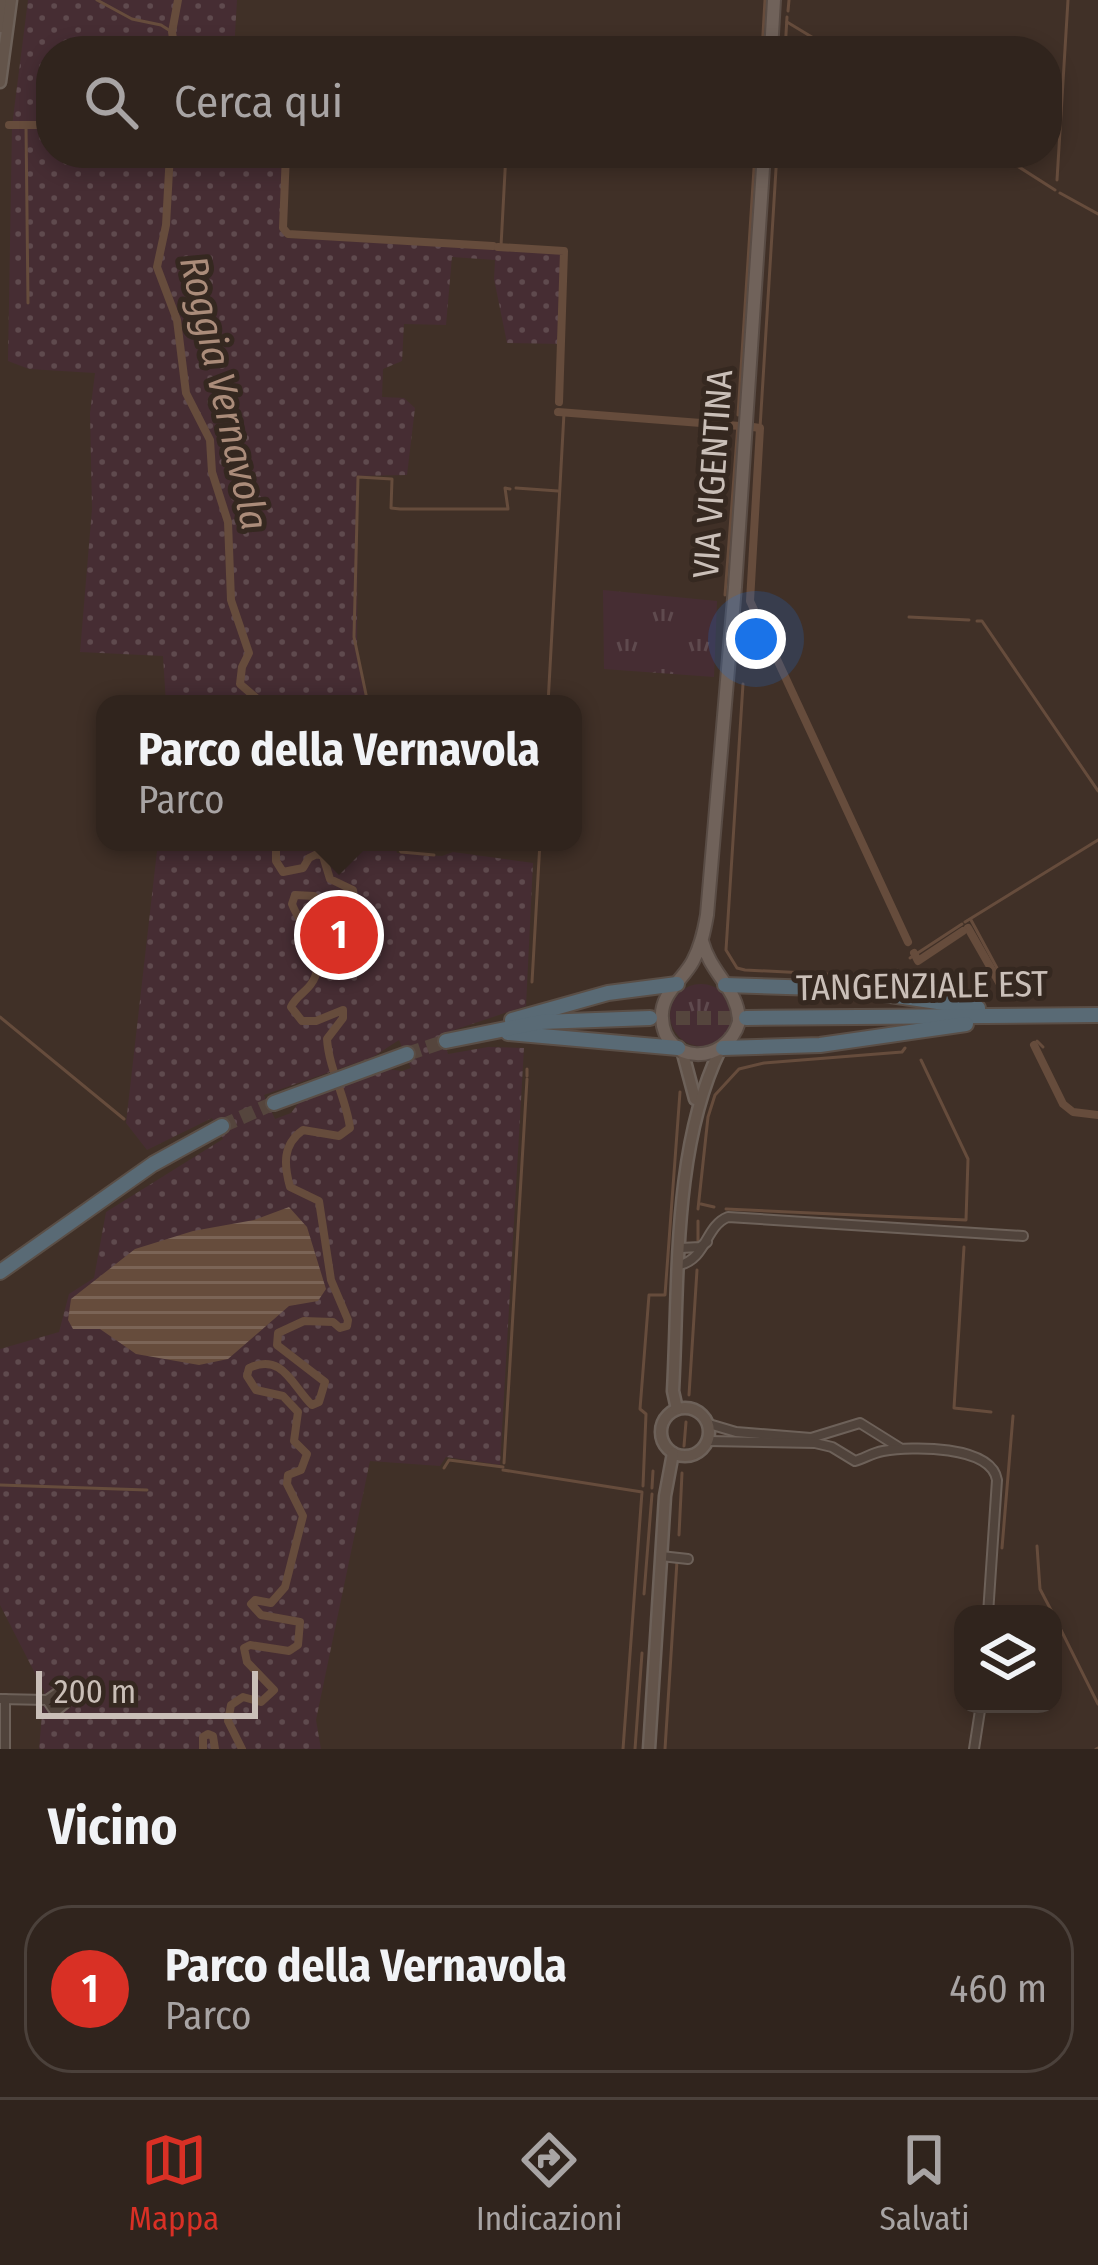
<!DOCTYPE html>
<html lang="it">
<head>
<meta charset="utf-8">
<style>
  body { margin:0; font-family:"Fira Sans Condensed",sans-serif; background:#382c26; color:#f1f3f6 }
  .controls { position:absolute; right:36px; bottom:36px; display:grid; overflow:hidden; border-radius:24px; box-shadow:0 6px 18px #0003 }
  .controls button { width:108px; height:108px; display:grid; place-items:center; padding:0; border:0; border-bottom:3px solid #4b413b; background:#30241d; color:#f1f3f6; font:60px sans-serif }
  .scale { position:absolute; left:36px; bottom:30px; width:222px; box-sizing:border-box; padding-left:12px; border:6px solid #cabfb8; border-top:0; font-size:33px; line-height:42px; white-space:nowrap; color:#cabfb8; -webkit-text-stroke:9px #352820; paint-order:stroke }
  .you { position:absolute; left:756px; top:639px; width:42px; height:42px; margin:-30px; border:9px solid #fff; border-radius:50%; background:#1a73e8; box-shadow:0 0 0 18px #1a73e833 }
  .badge { display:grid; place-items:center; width:78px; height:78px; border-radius:50%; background:#d93025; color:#fff; font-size:39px; font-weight:700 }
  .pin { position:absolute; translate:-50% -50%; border:6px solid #fff; box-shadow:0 3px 12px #0006 }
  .popup { position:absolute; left:96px; top:695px; width:486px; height:156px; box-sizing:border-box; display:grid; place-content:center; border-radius:24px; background:#30241d; filter:drop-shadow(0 3px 9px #0005); font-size:39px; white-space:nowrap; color:#a8a4a4 }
  .popup b { font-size:45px; color:#f1f3f6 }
  .popup::after { content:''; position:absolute; left:50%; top:100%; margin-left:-24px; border:24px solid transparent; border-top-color:#30241d }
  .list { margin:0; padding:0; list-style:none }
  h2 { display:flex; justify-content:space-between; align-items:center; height:156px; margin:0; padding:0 48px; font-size:51px }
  h2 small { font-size:39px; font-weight:400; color:#a8a4a4 }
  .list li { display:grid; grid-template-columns:78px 1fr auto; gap:36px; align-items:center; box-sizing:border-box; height:168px; margin:0 24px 24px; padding:0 24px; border:3px solid #4b413b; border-radius:48px }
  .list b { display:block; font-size:45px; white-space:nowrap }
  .list p { margin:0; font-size:39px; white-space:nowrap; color:#a8a4a4 }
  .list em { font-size:39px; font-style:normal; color:#a8a4a4 }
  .icon { flex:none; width:66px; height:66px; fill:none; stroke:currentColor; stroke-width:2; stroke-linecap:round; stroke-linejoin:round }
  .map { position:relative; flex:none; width:1098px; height:1749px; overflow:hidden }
  .search { position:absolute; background:#30241d; box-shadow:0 6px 18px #0003; left:36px; right:36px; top:36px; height:132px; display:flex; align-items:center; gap:30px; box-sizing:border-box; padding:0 42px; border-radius:48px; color:#a8a4a4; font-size:45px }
  .sheet { height:348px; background:#30241d }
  nav { display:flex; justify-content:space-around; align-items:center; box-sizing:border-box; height:168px; border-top:3px solid #4b413b; background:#30241d; font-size:33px; color:#a8a4a4 }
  nav a { display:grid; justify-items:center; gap:6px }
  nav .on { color:#d93025 }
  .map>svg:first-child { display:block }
  .grass { fill:url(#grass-tufts) }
  .park { fill:url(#park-dots); fill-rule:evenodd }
  .water { fill:url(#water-rules) }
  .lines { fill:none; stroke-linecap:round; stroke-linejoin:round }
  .stream { stroke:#664c3c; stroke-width:3 }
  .canal { stroke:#664c3c; stroke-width:8 }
  .highway-tunnel { stroke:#55453d; stroke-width:14; stroke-dasharray:14 7; stroke-linecap:butt }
  .street-casing { stroke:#6d6159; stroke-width:12 }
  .secondary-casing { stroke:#6d6159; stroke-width:15 }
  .primary-casing { stroke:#594c45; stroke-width:16 }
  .highway-casing { stroke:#5a4e46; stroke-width:18 }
  .street { stroke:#50433b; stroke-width:8 }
  .secondary { stroke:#63544a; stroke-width:10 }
  .primary { stroke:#70625a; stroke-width:12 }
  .highway { stroke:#596a75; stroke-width:14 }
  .labels { text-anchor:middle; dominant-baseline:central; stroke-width:10; stroke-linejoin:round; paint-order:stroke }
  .street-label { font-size:36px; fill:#cabfb8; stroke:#352820 }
  .water-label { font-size:39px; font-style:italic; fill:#ab8c7a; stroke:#352820 }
</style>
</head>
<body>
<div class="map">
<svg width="1098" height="1749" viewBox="0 0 1098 1749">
  <defs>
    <pattern id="grass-tufts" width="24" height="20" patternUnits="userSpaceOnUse" patternTransform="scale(3)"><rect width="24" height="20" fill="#462d33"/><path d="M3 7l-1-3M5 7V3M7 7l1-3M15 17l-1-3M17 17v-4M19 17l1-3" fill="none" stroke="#5f4a4e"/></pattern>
    <pattern id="park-dots" width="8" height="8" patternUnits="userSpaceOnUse" patternTransform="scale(3)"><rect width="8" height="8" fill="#462d33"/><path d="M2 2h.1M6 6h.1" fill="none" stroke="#5f4a4e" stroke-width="1.8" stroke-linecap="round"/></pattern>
    <pattern id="water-rules" width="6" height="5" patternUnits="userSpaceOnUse" patternTransform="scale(3)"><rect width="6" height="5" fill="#664c3c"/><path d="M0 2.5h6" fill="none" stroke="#7b6456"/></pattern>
  </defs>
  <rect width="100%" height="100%" fill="#403027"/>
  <g class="grass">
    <polygon points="603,590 717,601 714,677 604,669"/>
    <circle cx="701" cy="1015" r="31"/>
  </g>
  <g class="park">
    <polygon points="28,0 237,0 234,51 51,51 51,153 290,153 286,238 567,250 562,344 507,343 494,279 495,260 452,257 446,325 404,324 402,361 383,369 382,397 404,398 415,408 407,475 358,476 357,649 368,704 166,704 163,656 80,652 92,509 90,413 95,373 29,369 8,361 12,126"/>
    <path d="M 158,842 L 394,842 L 397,853 L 442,856 L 453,852 L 533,863 L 526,1006 L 442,1034 L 448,1054 L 488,1047 L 524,1048 L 500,1465 L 446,1457 L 440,1466 L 370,1461 L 316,1720 L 321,1749 L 39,1749 L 44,1691 L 0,1605 L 0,1349 L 59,1332 L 69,1294 L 94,1278 L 106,1212 L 223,1139 L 212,1118 L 147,1150 L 126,1123 ZM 399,1040 L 411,1068 L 402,1071 L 380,1068 L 303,1097 L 291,1113 L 275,1119 L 264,1095 L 373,1057 Z"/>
  </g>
  <polygon class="water" points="289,1207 307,1227 326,1289 318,1301 289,1306 228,1359 199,1365 136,1354 100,1329 73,1329 68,1320 71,1299 135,1249 193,1231 254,1220"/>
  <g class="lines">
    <g class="stream">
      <polyline points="97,0 132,19 161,25 172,32"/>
      <polyline points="788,11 789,0"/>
      <polyline points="787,22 835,51"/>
      <polyline points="228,51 228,44 361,51"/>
      <polyline points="762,51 765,0"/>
      <polyline points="785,51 787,17"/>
      <polyline points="26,125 28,303"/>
      <polyline points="997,153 1055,190"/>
      <polyline points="1057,180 1068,0"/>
      <polyline points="1060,193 1098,214"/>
      <polyline points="501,246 506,153"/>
      <polyline points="738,415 755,153"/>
      <polyline points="760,428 777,153"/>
      <polyline points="516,488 558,491"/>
      <polyline points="725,595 738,424"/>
      <polyline points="909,617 969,620"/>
      <polyline points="977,621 982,621 1098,791"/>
      <polyline points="743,684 726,950 737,968 745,970 865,976 898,982"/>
      <polyline points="368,704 354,637 358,477 392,479 391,508 400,509 508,509 505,488 510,489"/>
      <polyline points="548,704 564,413"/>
      <polyline points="394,842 401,852 434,855"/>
      <polyline points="971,920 1004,981"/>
      <polyline points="965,922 1098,840"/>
      <polyline points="910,958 962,924"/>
      <polyline points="897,970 912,986"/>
      <polyline points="532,982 540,842"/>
      <polyline points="0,1017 124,1119"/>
      <polyline points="1037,1041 1043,1047"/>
      <polyline points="527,1076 527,1069"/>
      <polyline points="701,1204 714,1207"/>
      <polyline points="698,1209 708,1117 715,1095 739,1069 764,1063 902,1052 905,1048"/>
      <polyline points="726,1209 966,1220 968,1159 921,1060"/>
      <polyline points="698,1241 698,1221"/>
      <polyline points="964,1247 954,1408 991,1412"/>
      <polyline points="689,1395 697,1270"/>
      <polyline points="684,1446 686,1422"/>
      <polyline points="504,1463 527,1079"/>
      <polyline points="444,1468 449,1460 503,1467"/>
      <polyline points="503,1470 642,1492 623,1749"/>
      <polyline points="0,1485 147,1490"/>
      <polyline points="643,1486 646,1414 640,1409 649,1295 665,1295 680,1092"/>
      <polyline points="652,1488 653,1471"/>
      <polyline points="679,1535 682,1473"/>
      <polyline points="1037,1546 1040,1589 1052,1612"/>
      <polyline points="1002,1548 1013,1416"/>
      <polyline points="644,1594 652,1494"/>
      <polyline points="1053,1614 1098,1704"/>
      <polyline points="635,1749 642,1653"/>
      <polyline points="665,1749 677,1561"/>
      <polyline points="1096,1749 1098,1748"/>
    </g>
    <g class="canal">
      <polyline points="175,51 172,32 178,0"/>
      <polyline points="9,125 51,125"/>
      <polyline points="170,153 166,225 157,267 177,320 186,393 210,440 212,472 228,522 231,600 249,653 242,667 240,684 263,704"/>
      <polyline points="286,153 283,228 288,234 493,246"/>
      <polyline points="498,247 564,251 559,402"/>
      <polyline points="558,412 740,426"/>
      <polyline points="753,427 760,428 750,601 908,942"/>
      <polyline points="968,928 1000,984"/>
      <polyline points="914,953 918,961 963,931"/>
      <polyline points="1034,1045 1063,1104 1073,1112 1098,1115"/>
      <polyline points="203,1749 203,1737 208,1734 213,1736 215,1749"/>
      <path d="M 242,1749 L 228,1721 L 231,1705 L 243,1697 L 261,1702 L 274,1690 L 247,1662 L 244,1648 L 250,1645 L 289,1651 L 298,1645 L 300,1622 L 261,1615 L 251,1604 L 255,1600 L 271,1603 L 285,1587 L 303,1516 L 287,1484 L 288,1475 L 301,1470 L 307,1454 L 294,1441 L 298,1412 L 283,1396 L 256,1390 L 247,1376 L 249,1368 C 283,1352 292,1386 312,1405 L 319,1402 L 325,1382 L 277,1345 L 278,1333 L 304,1321 L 333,1322 L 340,1328 L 347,1326 L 348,1320 L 331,1280 L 319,1201 L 290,1187 C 284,1165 282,1145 303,1130 L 339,1136 L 350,1128 C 346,1097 329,1070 327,1039 L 343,1018 L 343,1010 L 316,1021 L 302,1021 L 291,1007 C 297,994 310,991 315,977 C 327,947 301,929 292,904 L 295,895 L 314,896 L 327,916 L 327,940 L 349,932 L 356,910 L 353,890 L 330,879 L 323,856 L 317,854 L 309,858 L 303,868 L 283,872 L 276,861 L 276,842"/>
    </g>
    <g class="highway-tunnel">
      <polyline points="655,1018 746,1018"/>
      <polyline points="407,1054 446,1041"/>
      <polyline points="222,1126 274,1103"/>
    </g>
    <g class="street-casing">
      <g id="street">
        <polyline points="681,1248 700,1247 707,1242"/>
        <path d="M 680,1265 C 707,1258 705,1226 728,1217 L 1023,1236"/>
        <polyline points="709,1424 736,1432 811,1438 860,1423 900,1448"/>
        <path d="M 708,1441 L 815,1443 L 832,1447 L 855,1461 C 865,1458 872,1453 883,1451 C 912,1446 991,1445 997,1480 L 988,1614"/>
        <polyline points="661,1556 688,1559"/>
        <polyline points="0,1699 47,1700 57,1693 66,1703 55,1712 47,1700"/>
        <polyline points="5,1699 5,1749"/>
        <polyline points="974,1749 981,1704"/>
      </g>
    </g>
    <g class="secondary-casing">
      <g id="secondary">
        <polyline points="1,27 2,0"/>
        <polyline points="0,82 11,0"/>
        <polyline points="682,1050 695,1099"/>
        <circle cx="685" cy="1432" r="24"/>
        <path d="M 677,1409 L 673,1391 C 679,1283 672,1148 720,1050"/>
        <polyline points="649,1749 665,1496 673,1453"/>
      </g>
    </g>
    <g class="primary-casing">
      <g id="primary">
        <polyline points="771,51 774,0"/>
        <path d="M 702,941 C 711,975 739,989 739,1022 C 726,1066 664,1065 662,1018 C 660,994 683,980 693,961 C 701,946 704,932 707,915 L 735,587 L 764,153"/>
      </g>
    </g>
    <g class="highway-casing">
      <g id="highway">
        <polyline points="725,985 850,989 978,1008"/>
        <polyline points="746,1018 1098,1015"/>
        <polyline points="512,1020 608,993 677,984"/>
        <polyline points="508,1033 678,1048"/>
        <polyline points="446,1041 541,1022 650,1018"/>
        <polyline points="723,1048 820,1045 966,1024"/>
        <polyline points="274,1103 407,1054"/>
        <polyline points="0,1272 153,1164 222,1126"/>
      </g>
    </g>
    <use href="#street" class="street"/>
    <use href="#secondary" class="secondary"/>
    <use href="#primary" class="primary"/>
    <use href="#highway" class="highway"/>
  </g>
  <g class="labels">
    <g class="street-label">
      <text transform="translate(713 474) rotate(-86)">VIA VIGENTINA</text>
      <text transform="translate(922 986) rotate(-1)">TANGENZIALE EST</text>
    </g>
    <g class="water-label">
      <text transform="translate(224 393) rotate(77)">Roggia Vernavola</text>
    </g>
  </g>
</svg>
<div class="controls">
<button><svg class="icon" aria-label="layers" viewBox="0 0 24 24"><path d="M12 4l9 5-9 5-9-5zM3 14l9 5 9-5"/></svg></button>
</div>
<div class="scale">200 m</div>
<div class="you"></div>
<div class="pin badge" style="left:339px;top:935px">1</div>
<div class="popup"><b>Parco della Vernavola</b>Parco</div>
<div class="search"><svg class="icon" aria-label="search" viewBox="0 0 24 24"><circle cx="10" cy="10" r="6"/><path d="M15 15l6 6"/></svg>Cerca qui</div>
</div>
<section class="sheet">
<h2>Vicino<small></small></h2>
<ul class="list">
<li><span class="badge">1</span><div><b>Parco della Vernavola</b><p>Parco</p></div><em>460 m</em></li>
</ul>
</section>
<nav>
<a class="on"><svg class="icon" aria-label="map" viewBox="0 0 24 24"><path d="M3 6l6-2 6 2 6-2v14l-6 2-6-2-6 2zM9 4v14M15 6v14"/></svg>Mappa</a>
<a><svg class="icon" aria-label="directions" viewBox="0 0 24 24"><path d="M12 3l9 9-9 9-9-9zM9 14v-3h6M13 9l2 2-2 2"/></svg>Indicazioni</a>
<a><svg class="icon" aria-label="saved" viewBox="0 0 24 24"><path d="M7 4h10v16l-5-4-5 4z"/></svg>Salvati</a>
</nav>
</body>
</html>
